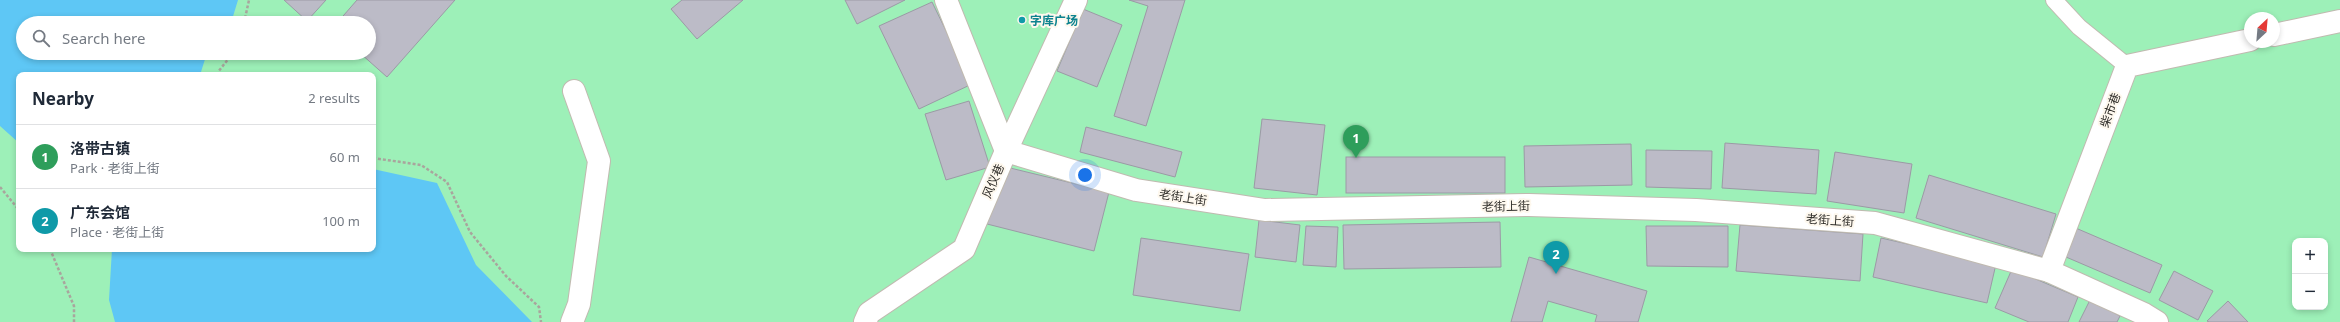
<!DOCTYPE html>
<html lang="en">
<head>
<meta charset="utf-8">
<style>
  body { margin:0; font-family:"Noto Sans","Noto Sans SC",sans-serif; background:#f2f2f3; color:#1f2937 }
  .controls { position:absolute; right:12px; bottom:12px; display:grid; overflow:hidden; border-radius:8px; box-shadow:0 2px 6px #0003 }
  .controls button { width:36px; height:36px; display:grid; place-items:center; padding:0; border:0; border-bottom:1px solid #e0e1e3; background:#fff; color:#1f2937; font:20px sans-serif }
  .compass { position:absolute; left:2244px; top:12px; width:36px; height:36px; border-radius:50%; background:#fff; box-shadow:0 2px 6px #0003; rotate:26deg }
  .you { position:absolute; left:1085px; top:175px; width:14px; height:14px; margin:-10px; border:3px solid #fff; border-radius:50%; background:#1a73e8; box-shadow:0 0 0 6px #1a73e833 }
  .badge { display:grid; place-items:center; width:26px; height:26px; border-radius:50%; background:#1a73e8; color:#fff; font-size:13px; font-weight:700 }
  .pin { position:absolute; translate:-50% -33px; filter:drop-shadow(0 1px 2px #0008) }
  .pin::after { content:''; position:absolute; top:21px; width:14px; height:12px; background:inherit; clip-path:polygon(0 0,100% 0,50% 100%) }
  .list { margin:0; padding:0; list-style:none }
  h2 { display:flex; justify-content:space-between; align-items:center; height:52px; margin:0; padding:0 16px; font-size:17px }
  h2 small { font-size:13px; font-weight:400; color:#747a83 }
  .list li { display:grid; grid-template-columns:26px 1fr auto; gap:12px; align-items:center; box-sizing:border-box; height:64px; padding:0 16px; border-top:1px solid #e0e1e3 }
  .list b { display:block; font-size:15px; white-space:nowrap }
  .list p { margin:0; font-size:13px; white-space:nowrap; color:#747a83 }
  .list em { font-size:13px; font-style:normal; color:#747a83 }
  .icon { flex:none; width:22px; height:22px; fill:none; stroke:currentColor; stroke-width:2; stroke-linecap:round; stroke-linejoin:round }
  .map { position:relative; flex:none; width:2340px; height:322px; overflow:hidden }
  .search { position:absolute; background:#fff; box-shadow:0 2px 6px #0003; left:16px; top:16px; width:360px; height:44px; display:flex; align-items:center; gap:10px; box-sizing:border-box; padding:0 14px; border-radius:22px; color:#747a83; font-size:15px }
  .panel { position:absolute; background:#fff; box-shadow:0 2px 6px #0003; left:16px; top:72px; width:360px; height:180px; border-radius:8px }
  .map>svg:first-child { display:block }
  .green { fill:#9df0b8; fill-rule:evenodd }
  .water { fill:#5ec7f5 }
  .building { fill:#bcbbc7; stroke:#9b9aa5 }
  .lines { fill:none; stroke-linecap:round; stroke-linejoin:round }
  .service-casing { stroke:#c0bab0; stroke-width:18 }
  .pedestrian-casing { stroke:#c0bab0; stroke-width:24 }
  .minor-casing { stroke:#c0bab0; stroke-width:24 }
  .path { stroke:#a9a59d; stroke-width:2.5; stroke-dasharray:3 2; stroke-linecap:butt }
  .service { stroke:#fff; stroke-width:16 }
  .pedestrian { stroke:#fff; stroke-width:22 }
  .minor { stroke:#fff; stroke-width:22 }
  .culture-dot { fill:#0f9aa8; stroke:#fef8ee; stroke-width:1.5 }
  .labels { text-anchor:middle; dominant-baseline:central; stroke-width:4; stroke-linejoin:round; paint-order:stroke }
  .culture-label { font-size:12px; font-weight:bold; fill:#0d838f; stroke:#fef8ee; text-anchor:start }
  .street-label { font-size:12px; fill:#33312d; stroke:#fef8ee }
</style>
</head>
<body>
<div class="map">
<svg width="2340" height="322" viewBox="0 0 2340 322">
  <rect width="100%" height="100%" fill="#fef8ee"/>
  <path class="green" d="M 0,0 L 2340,0 L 2340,322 L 0,322 ZM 2250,18 L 2274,18 L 2274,42 L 2250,42 ZM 23,23 L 369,23 L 369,53 L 23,53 ZM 19,75 L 373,75 L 373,249 L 19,249 ZM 2295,241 L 2325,241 L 2325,307 L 2295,307 Z"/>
  <g class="water">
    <polygon points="0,0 238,0 231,23 23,23 23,53 207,53 200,75 19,75 19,143 0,126"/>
    <polygon points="373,169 437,183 476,265 532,322 115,322 109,300 112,249 373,249"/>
  </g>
  <g class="building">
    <polygon points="284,0 326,0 307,21"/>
    <polygon points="357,0 455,0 387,77 360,53 369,53 369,23 337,23"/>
    <polygon points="682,0 743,0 697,39 671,9"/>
    <polygon points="845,0 905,0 857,24"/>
    <polygon points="1129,0 1185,0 1146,126 1114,116 1148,6"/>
    <polygon points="932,2 972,84 919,109 879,26"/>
    <polygon points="1083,9 1122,25 1097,87 1057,71"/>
    <polygon points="969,101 990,167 946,180 925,114"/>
    <polygon points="1262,119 1325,125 1317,195 1254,188"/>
    <polygon points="1086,127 1182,152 1175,177 1080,152"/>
    <polygon points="1725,143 1819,150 1816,194 1722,188"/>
    <polygon points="1631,144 1632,185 1525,187 1524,146"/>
    <polygon points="1646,150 1712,151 1711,189 1646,187"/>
    <polygon points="1835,152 1912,164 1904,213 1827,201"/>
    <rect x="1346" y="157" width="159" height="36"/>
    <polygon points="1002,166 1109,192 1094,251 987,224"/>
    <polygon points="1929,175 2056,214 2043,257 1916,218"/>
    <polygon points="1259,220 1300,225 1296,262 1255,257"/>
    <polygon points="1500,222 1501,267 1344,269 1343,225"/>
    <polygon points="1740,225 1863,234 1860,281 1736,271"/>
    <polygon points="1306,226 1338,227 1336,267 1303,265"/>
    <polygon points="1646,226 1728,226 1728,267 1647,266"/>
    <polygon points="2071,226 2162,265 2150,293 2059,254"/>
    <polygon points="1141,238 1249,254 1240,311 1133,295"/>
    <polygon points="1881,238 1996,264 1987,303 1873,277"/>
    <polygon points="1529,257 1647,291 1638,322 1595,322 1597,315 1548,301 1542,322 1511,322"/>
    <polygon points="2012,269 2078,297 2068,322 2029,322 1995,308"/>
    <polygon points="2174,271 2213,291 2198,320 2159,300"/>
    <polygon points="2090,300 2120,316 2117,322 2079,322"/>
    <polygon points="2228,301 2248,322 2209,322 2207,321"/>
  </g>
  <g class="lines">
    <g class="service-casing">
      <polyline id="service" points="2054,0 2079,27 2127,66"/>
    </g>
    <g class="pedestrian-casing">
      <g id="pedestrian">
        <polyline points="946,0 1006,151 1136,190 1265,210 1529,205 1696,210 1875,223 2049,271 2144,314 2157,322"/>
        <polyline points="2274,35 2340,21"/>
        <polyline points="2049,271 2127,66 2250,40"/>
        <polyline points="865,322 869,313 964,249 1006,151 1076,0"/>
      </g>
    </g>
    <g class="minor-casing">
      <polyline id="minor" points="572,322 579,304 599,161 574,91"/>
    </g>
    <g class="path">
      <polyline points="244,23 249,0"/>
      <polyline points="219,75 218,72 233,53"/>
      <polyline points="373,158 421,165 447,182 470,232 506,276 539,307 541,322"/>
      <polyline points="0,187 19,210"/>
      <polyline points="50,249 74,306 74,322"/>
    </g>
    <use href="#service" class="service"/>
    <use href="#pedestrian" class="pedestrian"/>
    <use href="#minor" class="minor"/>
  </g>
  <circle class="culture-dot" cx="1022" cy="20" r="4"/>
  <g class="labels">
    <g class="culture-label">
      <text x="1030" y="20">字库广场</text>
    </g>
    <g class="street-label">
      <text transform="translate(2110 110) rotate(-69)">柴市巷</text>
      <text transform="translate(993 181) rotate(-67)">风仪巷</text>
      <text transform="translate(1183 197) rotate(9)">老街上街</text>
      <text transform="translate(1506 206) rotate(-1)">老街上街</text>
      <text transform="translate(1830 220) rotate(4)">老街上街</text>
    </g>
  </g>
</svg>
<div class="controls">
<button>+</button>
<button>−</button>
</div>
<svg class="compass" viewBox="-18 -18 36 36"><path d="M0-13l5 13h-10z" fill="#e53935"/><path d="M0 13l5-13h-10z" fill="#747a83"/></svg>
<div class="you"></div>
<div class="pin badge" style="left:1356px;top:158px;background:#2e9e5b">1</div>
<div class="pin badge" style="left:1556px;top:274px;background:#0f9aa8">2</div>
<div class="search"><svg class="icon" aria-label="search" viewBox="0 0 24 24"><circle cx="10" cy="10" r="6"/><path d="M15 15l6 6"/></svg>Search here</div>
<section class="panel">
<h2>Nearby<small>2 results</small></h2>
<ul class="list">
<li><span class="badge" style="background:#2e9e5b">1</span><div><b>洛带古镇</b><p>Park · 老街上街</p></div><em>60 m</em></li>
<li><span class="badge" style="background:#0f9aa8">2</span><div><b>广东会馆</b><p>Place · 老街上街</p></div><em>100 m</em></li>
</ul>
</section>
</div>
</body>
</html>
